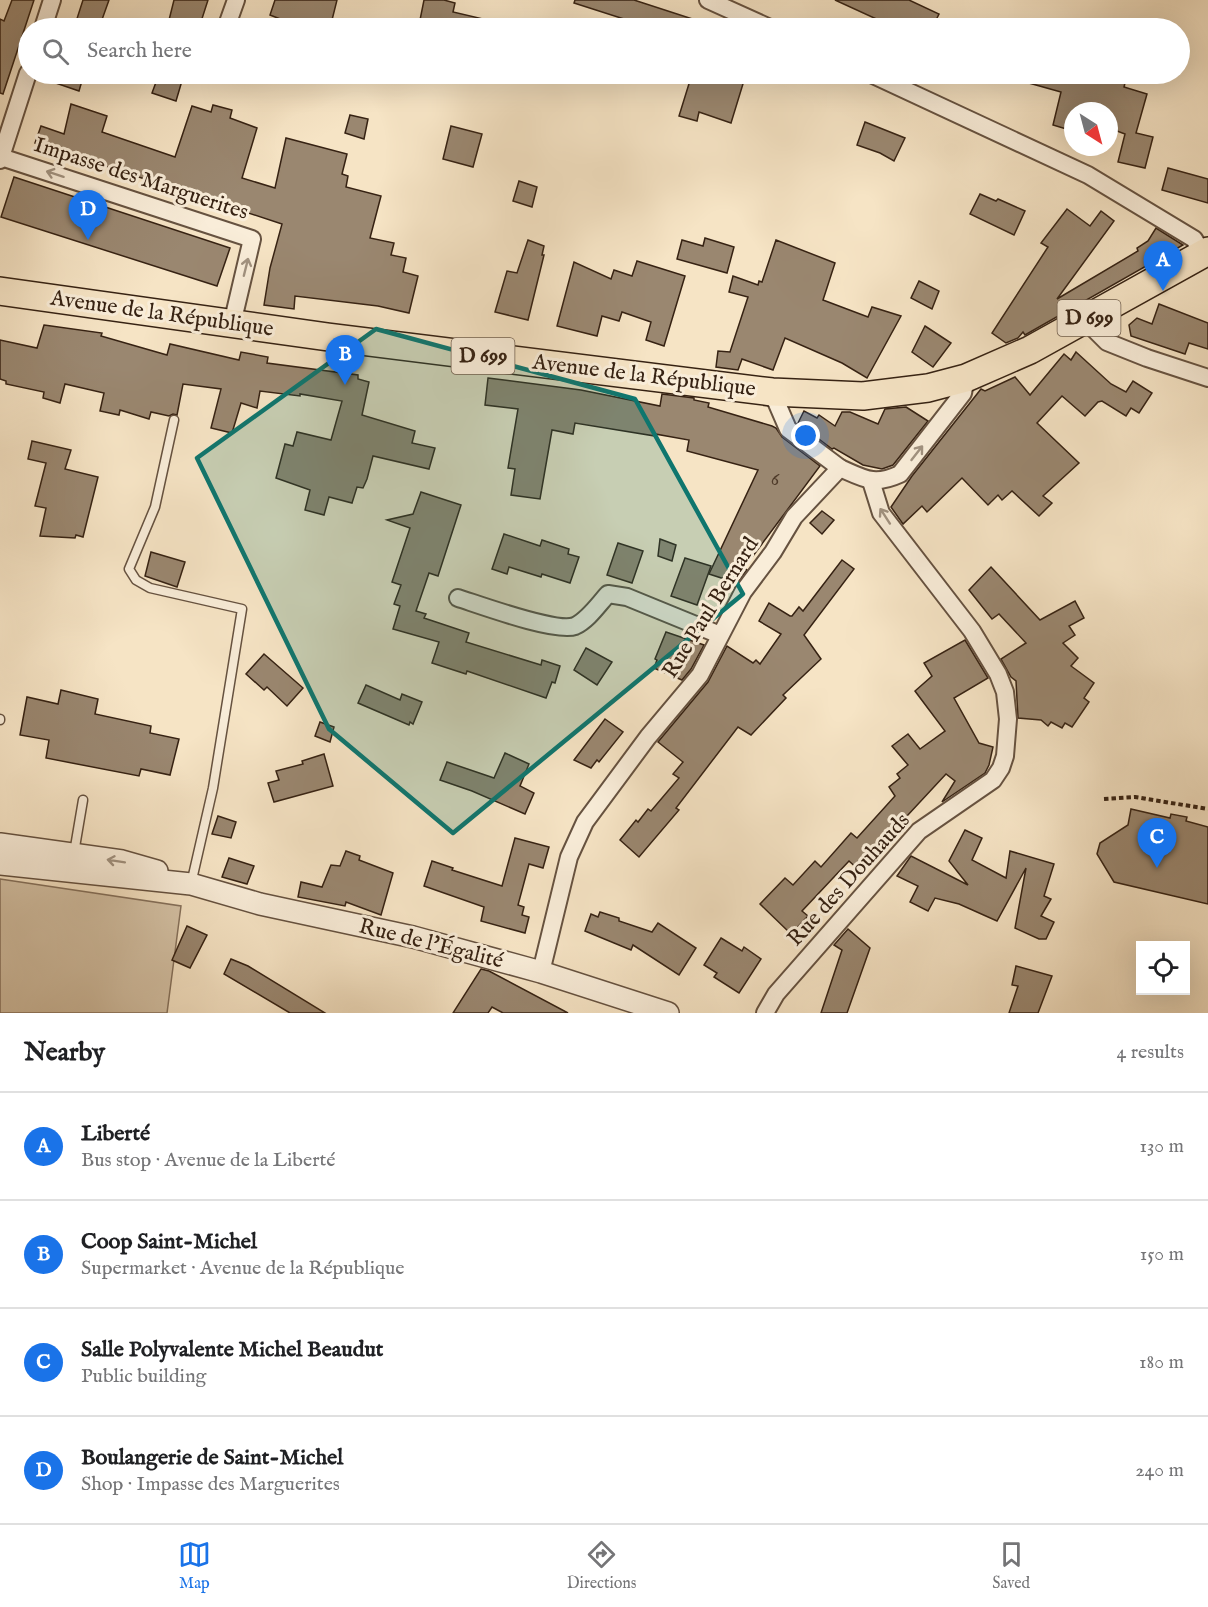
<!DOCTYPE html>
<html lang="en">
<head>
<meta charset="utf-8">
<style>
  body { margin:0; font-family:"IM FELL English",serif; background:#f6f6f6; color:#202124 }
  .controls { position:absolute; right:18px; bottom:18px; display:grid; overflow:hidden; border-radius:0px; box-shadow:0 6px 24px #0002 }
  .controls button { width:54px; height:54px; display:grid; place-items:center; padding:0; border:0; border-bottom:2px solid #e0e0e0; background:#fff; color:#202124; font:30px sans-serif }
  .compass { position:absolute; left:1064px; top:102px; width:54px; height:54px; border-radius:50%; background:#fff; box-shadow:0 6px 24px #0002; rotate:144deg }
  .you { position:absolute; left:806px; top:436px; width:21px; height:21px; margin:-15px; border:4px solid #fff; border-radius:50%; background:#1a73e8; box-shadow:0 0 0 9px #1a73e833 }
  .badge { display:grid; place-items:center; width:39px; height:39px; border-radius:50%; background:#1a73e8; color:#fff; font-size:20px; font-weight:700 }
  .pin { position:absolute; translate:-50% -50px; filter:drop-shadow(0 2px 3px #0008) }
  .pin::after { content:''; position:absolute; top:32px; width:21px; height:18px; background:inherit; clip-path:polygon(0 0,100% 0,50% 100%) }
  .list { margin:0; padding:0; list-style:none }
  h2 { display:flex; justify-content:space-between; align-items:center; height:78px; margin:0; padding:0 24px; font-size:26px }
  h2 small { font-size:20px; font-weight:400; color:#757577 }
  .list li { display:grid; grid-template-columns:39px 1fr auto; gap:18px; align-items:center; box-sizing:border-box; height:108px; padding:0 24px; border-top:2px solid #e0e0e0 }
  .list b { display:block; font-size:22px; white-space:nowrap }
  .list p { margin:0; font-size:20px; white-space:nowrap; color:#757577 }
  .list em { font-size:20px; font-style:normal; color:#757577 }
  .icon { flex:none; width:33px; height:33px; fill:none; stroke:currentColor; stroke-width:2; stroke-linecap:round; stroke-linejoin:round }
  .map { position:relative; flex:none; width:1208px; height:1013px; overflow:hidden }
  .search { position:absolute; background:#fff; box-shadow:0 6px 24px #0002; left:18px; right:18px; top:18px; height:66px; display:flex; align-items:center; gap:15px; box-sizing:border-box; padding:0 21px; border-radius:33px; color:#757577; font-size:22px }
  .sheet { height:510px; background:#fff }
  nav { display:flex; justify-content:space-around; align-items:center; box-sizing:border-box; height:84px; border-top:2px solid #e0e0e0; background:#fff; font-size:16px; color:#757577 }
  nav a { display:grid; justify-items:center; gap:3px }
  nav .on { color:#1a73e8 }
  .map>svg:first-child { display:block }
  .green { fill:#d5c3a7; stroke:#86725d; stroke-width:1.5 }
  .building { fill:#9a8770; stroke:#362213; stroke-width:1.5 }
  .lines { fill:none; stroke-linecap:round; stroke-linejoin:round }
  .service-casing { stroke:#665240; stroke-width:11 }
  .minor-casing { stroke:#665240; stroke-width:20 }
  .tertiary-casing { stroke:#665240; stroke-width:24 }
  .primary-casing { stroke:#362213; stroke-width:30 }
  .path { stroke:#362213; stroke-width:4; stroke-dasharray:4.5 3; stroke-linecap:butt }
  .service { stroke:#f9edd9; stroke-width:8 }
  .minor { stroke:#f9edd9; stroke-width:16 }
  .tertiary { stroke:#f9edd9; stroke-width:21 }
  .primary { stroke:#f6e4c5; stroke-width:27 }
  .oneway { stroke:#a19280 }
  .marked { fill:#0f766e; fill-opacity:0.2; stroke:#0f766e; stroke-width:4.5; stroke-linejoin:round }
  .labels { text-anchor:middle; dominant-baseline:central; stroke-width:6; stroke-linejoin:round; paint-order:stroke }
  .number-label { font-size:20px; fill:#4f3b2a }
  .shield { fill:#f9edd9; stroke:#705f4e; stroke-width:1.5 }
  .shield-label { font-size:21px; font-weight:bold; fill:#362213 }
  .street-label { font-size:22px; fill:#362213; stroke:#f9edd9 }
</style>
</head>
<body>
<div class="map">
<svg width="1208" height="1013" viewBox="0 0 1208 1013">
  <rect width="100%" height="100%" fill="#f6e4c5"/>
  <filter id="stains"><feTurbulence type="fractalNoise" baseFrequency=".00333" numOctaves="4"/><feColorMatrix values="0 0 0 0 .2 0 0 0 0 .09 0 0 0 0 .02 0 0 0 .5 -.17"/></filter>
  <radialGradient id="worn" r=".72"><stop offset=".6" stop-color="#630" stop-opacity="0"/><stop offset="1" stop-color="#630" stop-opacity=".3"/></radialGradient>
  <polygon class="green" points="0,879 181,906 167,1013 0,1013"/>
  <g class="building">
    <polygon points="12,0 34,0 3,94 0,93 0,19 4,21"/>
    <polygon points="83,0 109,0 99,28 74,28"/>
    <polygon points="174,0 208,0 199,28 167,28"/>
    <polygon points="275,0 337,0 330,28 303,28 270,15"/>
    <polygon points="424,0 444,0 455,3 453,12 496,22 496,28 427,28 429,22 420,20"/>
    <polygon points="575,0 634,0 711,25 710,28 652,28 574,3"/>
    <polygon points="835,0 909,0 939,14 932,28 896,28"/>
    <polygon points="38,74 84,74 79,91 38,77"/>
    <polygon points="159,74 184,74 176,101 152,93"/>
    <polygon points="692,74 746,74 731,123 699,112 697,121 679,116"/>
    <polygon points="1012,74 1103,74 1126,79 1124,87 1147,94 1136,133 1153,137 1145,168 1118,162 1125,134 1109,128 1109,111 1073,111 1073,131 1053,125 1061,92 1011,78"/>
    <polygon points="71,104 107,116 102,132 175,157 192,106 211,112 213,105 232,110 230,118 257,128 242,178 275,188 286,138 347,154 342,174 348,176 346,187 381,196 370,238 394,243 391,255 406,258 403,272 418,276 409,313 378,306 295,296 294,309 264,305 270,268 282,224 35,143 41,126 64,134"/>
    <polygon points="350,115 368,119 364,139 345,133"/>
    <polygon points="865,122 905,138 894,161 880,153 857,145"/>
    <polygon points="451,126 482,134 473,167 443,159"/>
    <polygon points="1168,168 1208,179 1208,203 1162,190"/>
    <polygon points="14,177 230,248 217,286 1,217"/>
    <polygon points="519,181 537,187 532,207 513,201"/>
    <polygon points="980,194 996,201 998,199 1025,211 1014,235 970,214"/>
    <polygon points="1067,209 1090,226 1101,211 1114,221 1057,299 1138,251 1137,248 1148,241 1156,228 1183,245 1025,335 1023,332 1018,338 1006,343 992,333 1048,247 1041,243"/>
    <polygon points="705,238 734,247 727,273 677,259 682,240 703,246"/>
    <polygon points="528,240 544,246 542,255 544,255 528,320 495,312 507,271 517,273"/>
    <polygon points="776,240 835,263 823,300 868,317 872,307 901,316 867,378 842,363 785,338 773,370 742,359 738,370 716,367 718,351 730,352 748,297 729,292 733,276 758,285 759,281 762,282"/>
    <polygon points="637,261 685,276 664,346 646,340 651,322 622,312 619,321 602,316 597,336 557,326 574,262 611,279 614,270 632,276"/>
    <polygon points="919,281 939,291 932,309 911,298"/>
    <polygon points="1159,304 1208,323 1208,349 1189,343 1185,354 1131,336 1129,325 1137,318 1152,324"/>
    <polygon points="44,325 102,333 101,336 167,355 170,344 239,360 241,352 268,357 267,363 358,375 358,379 369,382 362,415 415,431 412,443 435,448 429,469 373,456 367,479 363,488 357,487 352,503 329,497 324,515 305,510 310,490 276,478 285,444 293,446 297,432 331,440 342,401 300,394 300,396 260,391 257,408 241,403 232,433 211,428 221,389 183,384 177,415 173,414 169,416 151,412 149,419 120,410 119,415 100,411 104,393 65,384 60,403 43,398 44,392 6,384 6,381 0,379 0,340 37,348"/>
    <polygon points="925,326 951,343 933,367 912,352"/>
    <polygon points="1076,352 1111,384 1126,392 1133,381 1152,393 1139,413 1131,408 1126,416 1102,401 1098,402 1085,416 1062,396 1037,423 1079,463 1043,496 1052,503 1039,516 1012,491 1002,500 998,495 988,505 962,478 927,512 922,506 903,524 891,507 912,476 981,389 985,391 1015,377 1030,395 1064,354 1071,360"/>
    <polygon points="488,378 581,390 660,406 662,394 694,398 694,400 709,403 708,407 772,426 776,428 782,437 820,466 744,568 747,570 737,583 709,574 758,470 687,451 689,440 655,434 655,436 575,423 573,434 552,430 540,499 511,495 515,469 508,468 518,409 485,405"/>
    <polygon points="906,407 928,421 893,465 882,469 863,465 834,448 832,449 798,423 804,411 817,418 819,415 835,426 842,412 850,412 878,424 885,409"/>
    <polygon points="32,441 71,450 65,469 98,477 83,537 76,535 75,538 40,536 46,508 35,506 46,463 28,459"/>
    <polygon points="421,492 461,505 438,576 429,573 416,611 426,614 424,618 469,633 466,642 541,665 542,660 560,666 555,683 552,682 546,698 467,671 466,674 432,663 439,642 393,629 400,606 394,604 401,585 392,582 410,528 387,520 413,514"/>
    <polygon points="822,511 834,520 822,534 810,523"/>
    <polygon points="504,534 540,546 542,540 569,549 568,554 579,557 570,583 542,574 541,577 509,567 507,574 492,569"/>
    <polygon points="660,539 676,545 672,561 658,556"/>
    <polygon points="618,543 643,551 632,583 607,575"/>
    <polygon points="151,552 185,562 177,587 145,576"/>
    <polygon points="685,558 711,566 697,605 671,596"/>
    <polygon points="842,560 854,569 804,635 821,659 783,695 786,698 751,735 738,727 676,808 679,810 639,857 620,840 636,820 638,822 648,809 651,811 679,778 673,774 683,762 658,742 708,682 727,646 753,663 756,660 760,664 781,634 759,621 769,603 790,616 792,616 799,607 803,611"/>
    <polygon points="991,567 1040,620 1075,601 1084,618 1069,626 1075,635 1063,643 1078,658 1071,666 1094,683 1084,698 1089,702 1072,727 1065,723 1062,728 1051,722 1048,726 1041,720 1018,718 1016,681 1011,677 1001,659 1026,643 999,614 992,619 969,590"/>
    <polygon points="666,632 704,645 691,669 682,680 654,668 657,660 655,659"/>
    <polygon points="965,640 988,678 954,698 979,743 993,747 989,765 985,773 942,802 955,781 946,774 880,845 880,848 860,871 849,861 802,911 808,916 791,934 760,904 785,878 793,885 815,861 821,867 851,833 857,838 895,796 889,787 900,778 897,774 908,765 892,746 908,734 920,749 945,731 915,691 932,676 924,663"/>
    <polygon points="586,648 612,662 597,685 574,670"/>
    <polygon points="264,654 303,688 287,706 267,687 264,690 246,674"/>
    <polygon points="366,685 400,700 402,694 422,702 413,724 410,722 409,725 358,703"/>
    <polygon points="61,690 98,699 95,714 151,726 150,733 179,739 170,775 141,769 139,776 46,758 49,740 20,735 27,697 58,704"/>
    <polygon points="605,719 623,732 599,762 597,760 591,768 574,760"/>
    <polygon points="320,722 334,727 330,742 315,736"/>
    <polygon points="505,753 529,764 520,786 534,793 525,814 472,791 440,780 447,762 494,778"/>
    <polygon points="324,754 333,786 274,802 268,783 279,780 276,771 303,764 302,761"/>
    <polygon points="1131,809 1170,818 1171,814 1187,817 1186,821 1208,827 1208,904 1114,882 1097,854 1100,843 1128,825"/>
    <polygon points="218,816 236,822 231,838 212,834"/>
    <polygon points="965,830 982,838 972,860 1006,878 1010,851 1054,864 1044,896 1051,899 1041,916 1054,922 1046,939 1039,939 1015,928 1026,868 997,921 959,904 935,898 928,911 910,902 918,886 897,876 911,856 968,885 949,861"/>
    <polygon points="515,838 549,847 543,868 529,864 518,905 524,907 522,915 529,917 525,933 481,921 484,907 424,886 432,861 453,868 452,870 502,886"/>
    <polygon points="346,851 360,856 359,860 393,873 381,915 346,902 345,906 298,897 301,882 322,887 331,865 340,866"/>
    <polygon points="229,858 254,866 247,884 222,877"/>
    <polygon points="600,912 619,918 619,921 652,932 658,923 696,948 679,975 633,945 631,950 585,931 591,914 598,917"/>
    <polygon points="187,926 207,935 190,968 172,960"/>
    <polygon points="848,929 870,948 847,1013 821,1013 842,950 834,945"/>
    <polygon points="721,938 742,951 744,947 761,959 739,993 714,977 717,973 704,965"/>
    <polygon points="231,959 248,966 325,1013 290,1013 224,974"/>
    <polygon points="1016,966 1052,976 1038,1013 1009,1013 1018,986 1012,985"/>
    <polygon points="481,969 489,971 568,1013 503,1013 492,1007 488,1013 453,1013"/>
  </g>
  <g class="lines">
    <g class="service-casing">
      <g id="service">
        <polyline points="174,420 155,507 129,569 136,580 150,588 242,609 213,788 191,884"/>
        <polyline points="0,720 0,719"/>
        <polyline points="74,853 83,800"/>
      </g>
    </g>
    <g class="minor-casing">
      <g id="minor">
        <polyline points="708,0 770,28"/>
        <polyline points="43,28 52,0"/>
        <polyline points="226,28 236,0"/>
        <polyline points="871,74 1088,175 1194,239 1203,254"/>
        <polyline points="1,157 252,239 232,324"/>
        <polyline points="0,160 28,73"/>
        <polyline points="1085,320 1107,342 1147,358 1208,378"/>
        <polyline points="772,392 788,429 840,468"/>
        <path d="M 458,598 C 480,605 556,633 575,626 C 588,620 598,605 608,594 L 627,597 L 720,635"/>
        <path d="M 541,972 L 569,857 L 585,822 L 648,737 L 700,675 L 743,592 L 773,552 L 794,517 L 840,468 C 865,479 874,486 900,474 L 963,393 L 966,378"/>
        <polyline points="765,1013 776,994 919,831 993,780 1001,768 1005,756 1008,719 1005,692 998,674 972,631 881,513 871,481"/>
      </g>
    </g>
    <g class="tertiary-casing">
      <g id="tertiary">
        <polyline points="0,844 122,861 157,871"/>
        <polyline points="0,864 191,884 260,904 413,937 541,972 668,1013"/>
      </g>
    </g>
    <g class="primary-casing">
      <polyline id="primary" points="0,291 328,337 772,392 863,396 928,388 966,378 1030,350 1208,251"/>
    </g>
    <polyline class="path" points="1104,799 1135,797 1208,809"/>
    <use href="#service" class="service"/>
    <use href="#minor" class="minor"/>
    <use href="#tertiary" class="tertiary"/>
    <use href="#primary" class="primary"/>
  </g>
  <defs><path id="oneway-shaft" d="M-6 0H5M1.5-3L5.5 0L1.5 3" fill="none" stroke-width="1.6" stroke-linecap="round" stroke-linejoin="round" transform="scale(1.5)"/></defs>
  <g class="oneway">
    <use href="#oneway-shaft" transform="translate(55 174) rotate(-162)"/>
    <use href="#oneway-shaft" transform="translate(246 267) rotate(-76)"/>
    <use href="#oneway-shaft" transform="translate(917 453) rotate(-52)"/>
    <use href="#oneway-shaft" transform="translate(885 516) rotate(-123)"/>
    <use href="#oneway-shaft" transform="translate(116 861) rotate(-171)"/>
  </g>
  <path class="marked" d="M 376,329 L 635,399 L 743,594 L 453,833 L 329,729 L 197,458 Z"/>
  <g class="labels">
    <g class="number-label">
      <text x="775" y="479">6</text>
    </g>
    <g class="shield">
      <rect x="1057.5" y="300" width="63" height="36" rx="4.5"/>
      <rect x="451.5" y="338" width="63" height="36" rx="4.5"/>
    </g>
    <g class="shield-label">
      <text x="1089" y="318">D 699</text>
      <text x="483" y="356">D 699</text>
    </g>
    <g class="street-label">
      <text transform="translate(141 179) rotate(18)">Impasse des Marguerites</text>
      <text transform="translate(162 314) rotate(8)">Avenue de la République</text>
      <text transform="translate(644 376) rotate(7)">Avenue de la République</text>
      <text transform="translate(711 608) rotate(-58)">Rue Paul Bernard</text>
      <text transform="translate(849 880) rotate(-48)">Rue des Douhauds</text>
      <text transform="translate(431 944) rotate(14)">Rue de l'Égalité</text>
    </g>
  </g>
  <rect width="100%" height="100%" filter="url(#stains)"/>
  <rect width="100%" height="100%" fill="url(#worn)"/>
</svg>
<div class="controls">
<button><svg class="icon" aria-label="locate" viewBox="0 0 24 24"><circle cx="12" cy="12" r="6"/><path d="M12 2v4M12 18v4M2 12h4M18 12h4"/></svg></button>
</div>
<svg class="compass" viewBox="-18 -18 36 36"><path d="M0-13l5 13h-10z" fill="#e53935"/><path d="M0 13l5-13h-10z" fill="#757577"/></svg>
<div class="you"></div>
<div class="pin badge" style="left:1163px;top:291px">A</div>
<div class="pin badge" style="left:345px;top:385px">B</div>
<div class="pin badge" style="left:1157px;top:868px">C</div>
<div class="pin badge" style="left:88px;top:240px">D</div>
<div class="search"><svg class="icon" aria-label="search" viewBox="0 0 24 24"><circle cx="10" cy="10" r="6"/><path d="M15 15l6 6"/></svg>Search here</div>
</div>
<section class="sheet">
<h2>Nearby<small>4 results</small></h2>
<ul class="list">
<li><span class="badge">A</span><div><b>Liberté</b><p>Bus stop · Avenue de la Liberté</p></div><em>130 m</em></li>
<li><span class="badge">B</span><div><b>Coop Saint-Michel</b><p>Supermarket · Avenue de la République</p></div><em>150 m</em></li>
<li><span class="badge">C</span><div><b>Salle Polyvalente Michel Beaudut</b><p>Public building</p></div><em>180 m</em></li>
<li><span class="badge">D</span><div><b>Boulangerie de Saint-Michel</b><p>Shop · Impasse des Marguerites</p></div><em>240 m</em></li>
</ul>
</section>
<nav>
<a class="on"><svg class="icon" aria-label="map" viewBox="0 0 24 24"><path d="M3 6l6-2 6 2 6-2v14l-6 2-6-2-6 2zM9 4v14M15 6v14"/></svg>Map</a>
<a><svg class="icon" aria-label="directions" viewBox="0 0 24 24"><path d="M12 3l9 9-9 9-9-9zM9 14v-3h6M13 9l2 2-2 2"/></svg>Directions</a>
<a><svg class="icon" aria-label="saved" viewBox="0 0 24 24"><path d="M7 4h10v16l-5-4-5 4z"/></svg>Saved</a>
</nav>
</body>
</html>
